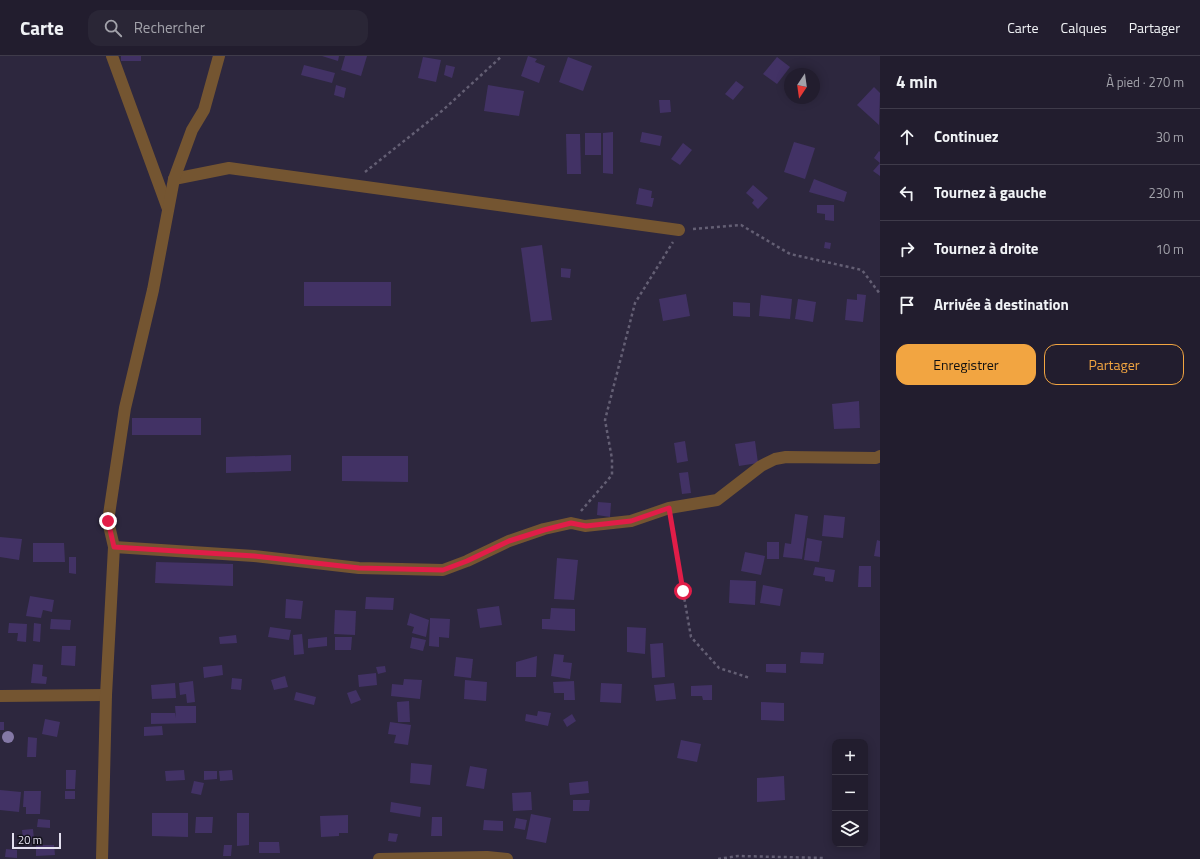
<!DOCTYPE html>
<html lang="fr">
<head>
<meta charset="utf-8">
<style>
  body { margin:0; font-family:"Titillium Web",sans-serif; background:#2a2636; color:#f1f3f6 }
  .controls { position:absolute; right:12px; bottom:12px; display:grid; overflow:hidden; border-radius:8px; box-shadow:0 2px 10px #0003 }
  .controls button { width:36px; height:36px; display:grid; place-items:center; padding:0; border:0; border-bottom:1px solid #3f3b4a; background:#221d2e; color:#f1f3f6; font:20px sans-serif }
  .compass { position:absolute; left:784px; top:12px; width:36px; height:36px; border-radius:50%; background:#221d2e; box-shadow:0 2px 10px #0003; rotate:193deg }
  .scale { position:absolute; left:12px; bottom:10px; width:49px; box-sizing:border-box; padding-left:4px; border:2px solid #e3e0ef; border-top:0; font-size:11px; line-height:14px; white-space:nowrap; color:#e3e0ef; -webkit-text-stroke:3px #14121c; paint-order:stroke }
  .stop { position:absolute; width:12px; height:12px; margin:-9px; border:3px solid #e11d48; border-radius:50%; background:#fff }
  .stop.end { background:#e11d48; border-color:#fff; box-shadow:0 1px 4px #0008 }
  .list { margin:0; padding:0; list-style:none }
  h2 { display:flex; justify-content:space-between; align-items:center; height:52px; margin:0; padding:0 16px; font-size:17px }
  h2 small { font-size:13px; font-weight:400; color:#a2a2aa }
  .list li { display:grid; grid-template-columns:26px 1fr auto; gap:12px; align-items:center; box-sizing:border-box; height:56px; padding:0 16px; border-top:1px solid #3f3b4a }
  .list b { display:block; font-size:15px; white-space:nowrap }
  .list em { font-size:13px; font-style:normal; color:#a2a2aa }
  .actions { display:flex; gap:8px; padding:12px 16px }
  .actions a { flex:1; padding:9px 0; border:1px solid #f2a541; border-radius:12px; text-align:center; font-size:14px; color:#f2a541 }
  .actions .main { background:#f2a541; color:#111 }
  .icon { flex:none; width:22px; height:22px; fill:none; stroke:currentColor; stroke-width:2; stroke-linecap:round; stroke-linejoin:round }
  .map { position:relative; flex:none; width:880px; height:803px; overflow:hidden }
  header { display:flex; align-items:center; gap:24px; box-sizing:border-box; height:56px; padding:0 20px; background:#221d2e; border-bottom:1px solid #3f3b4a }
  header strong { font-size:19px }
  nav { display:flex; gap:22px; margin-inline-start:auto; font-size:14px }
  .search { width:280px; height:36px; background:#2a2636; display:flex; align-items:center; gap:10px; box-sizing:border-box; padding:0 14px; border-radius:12px; color:#a2a2aa; font-size:15px }
  main { display:flex }
  aside { flex:1; background:#221d2e }
  .map>svg:first-child { display:block }
  .building { fill:#423265 }
  .lines { fill:none; stroke-linecap:round; stroke-linejoin:round }
  .path { stroke:#645f74; stroke-width:2.5; stroke-dasharray:3 3; stroke-linecap:butt }
  .street { stroke:#745531; stroke-width:12 }
  .tree { fill:#8478a6 }
  .route { stroke:#e11d48; stroke-width:5 }
</style>
</head>
<body>
<header>
<strong>Carte</strong>
<div class="search"><svg class="icon" aria-label="search" viewBox="0 0 24 24"><circle cx="10" cy="10" r="6"/><path d="M15 15l6 6"/></svg>Rechercher</div>
<nav><a>Carte</a><a>Calques</a><a>Partager</a></nav>
</header>
<main>
<div class="map">
<svg width="880" height="803" viewBox="0 0 880 803">
  <rect width="100%" height="100%" fill="#2d273e"/>
  <g class="building">
    <rect x="121" y="0" width="20" height="5"/>
    <polygon points="322,0 339,0 338,5"/>
    <polygon points="345,0 367,0 361,20 341,14"/>
    <polygon points="528,0 537,3 535,6 545,10 539,27 521,20"/>
    <polygon points="423,1 441,4 436,26 418,22"/>
    <polygon points="568,1 592,10 583,35 559,26"/>
    <polygon points="777,1 790,11 777,28 763,18"/>
    <polygon points="304,9 335,17 332,27 301,19"/>
    <polygon points="446,9 455,11 452,22 444,19"/>
    <polygon points="736,25 744,31 733,44 725,38"/>
    <polygon points="336,29 346,32 344,42 334,39"/>
    <polygon points="488,29 524,35 519,60 484,55"/>
    <polygon points="874,31 880,37 879,69 857,49"/>
    <polygon points="659,44 670,44 671,56 660,57"/>
    <polygon points="613,76 613,118 603,117 603,77"/>
    <polygon points="642,76 662,80 660,90 640,86"/>
    <rect x="585" y="77" width="16" height="22"/>
    <polygon points="566,78 580,78 581,118 567,118"/>
    <polygon points="794,86 815,92 805,123 784,116"/>
    <polygon points="683,87 692,94 680,109 671,103"/>
    <polygon points="879,95 880,96 880,120 873,115 880,107 874,102"/>
    <polygon points="814,123 847,136 844,146 809,136"/>
    <polygon points="753,129 768,142 758,153 752,147 754,144 746,137"/>
    <polygon points="639,132 652,135 651,142 654,142 652,151 636,148"/>
    <polygon points="817,149 834,149 834,165 825,164 825,158 817,157"/>
    <polygon points="825,186 831,187 830,193 824,192"/>
    <polygon points="542,189 552,264 531,266 521,192"/>
    <polygon points="561,212 571,213 570,222 561,221"/>
    <rect x="304" y="226" width="87" height="24"/>
    <polygon points="686,238 690,260 663,265 659,243"/>
    <polygon points="857,238 866,239 863,266 845,264 847,243 857,244"/>
    <polygon points="761,239 792,243 790,263 759,260"/>
    <polygon points="798,243 816,246 813,266 795,263"/>
    <polygon points="733,246 750,247 750,261 733,260"/>
    <polygon points="859,345 860,372 834,373 832,348"/>
    <rect x="132" y="362" width="69" height="17"/>
    <polygon points="685,385 688,405 677,407 674,387"/>
    <polygon points="755,385 758,407 739,410 735,388"/>
    <polygon points="291,399 291,415 226,417 226,401"/>
    <polygon points="342,400 408,400 408,426 342,425"/>
    <polygon points="688,416 691,437 682,438 679,417"/>
    <polygon points="598,446 611,447 610,461 597,459"/>
    <polygon points="795,458 808,460 802,503 783,501 785,487 791,488"/>
    <polygon points="824,459 845,461 843,482 822,480"/>
    <polygon points="0,481 22,483 19,504 0,501"/>
    <polygon points="807,482 822,485 819,506 804,504"/>
    <polygon points="877,484 880,485 880,501 874,500"/>
    <rect x="767" y="486" width="12" height="17"/>
    <polygon points="33,487 64,487 65,506 33,506"/>
    <polygon points="745,496 765,500 761,519 741,515"/>
    <polygon points="69,501 76,501 76,518 69,517"/>
    <polygon points="557,502 578,504 574,544 554,543"/>
    <polygon points="156,506 233,508 233,530 155,527"/>
    <polygon points="859,510 871,510 871,531 858,531"/>
    <polygon points="815,511 835,514 833,526 825,525 825,521 813,519"/>
    <polygon points="730,524 756,525 755,549 729,547"/>
    <polygon points="763,529 783,533 780,550 760,547"/>
    <polygon points="30,540 54,544 52,556 43,554 41,562 26,560"/>
    <polygon points="366,541 394,542 393,554 365,553"/>
    <polygon points="286,543 303,545 301,563 285,562"/>
    <polygon points="499,550 502,569 480,572 477,553"/>
    <polygon points="551,552 575,553 575,575 542,573 542,563 550,563"/>
    <polygon points="335,554 356,555 355,579 334,578"/>
    <polygon points="410,557 429,564 426,581 412,577 414,571 407,569"/>
    <polygon points="430,562 450,563 449,582 439,581 439,591 429,590"/>
    <polygon points="51,563 71,564 70,574 50,573"/>
    <polygon points="9,567 27,568 26,586 17,585 18,577 8,577"/>
    <polygon points="34,567 41,568 40,586 33,585"/>
    <polygon points="270,571 291,574 289,584 268,581"/>
    <polygon points="627,571 646,572 645,598 627,596"/>
    <polygon points="302,578 304,598 294,599 293,579"/>
    <polygon points="236,579 237,587 220,588 219,581"/>
    <polygon points="327,581 327,590 308,592 308,583"/>
    <polygon points="335,581 352,581 351,594 335,594"/>
    <polygon points="412,581 426,584 423,595 410,592"/>
    <polygon points="663,587 665,621 652,622 650,588"/>
    <polygon points="62,590 76,590 75,610 61,609"/>
    <polygon points="801,596 824,597 823,608 800,607"/>
    <polygon points="554,598 564,599 563,606 572,607 570,623 551,620"/>
    <polygon points="537,600 536,621 516,621 516,606"/>
    <polygon points="456,601 473,603 471,622 454,620"/>
    <polygon points="33,608 43,609 42,620 47,621 46,628 31,627"/>
    <polygon points="766,608 786,608 786,617 766,616"/>
    <polygon points="222,609 223,619 204,622 203,611"/>
    <polygon points="385,610 386,616 378,618 376,611"/>
    <polygon points="376,617 377,629 359,631 358,619"/>
    <polygon points="285,620 288,631 274,634 271,624"/>
    <polygon points="232,622 242,623 241,634 231,633"/>
    <polygon points="404,623 422,624 420,643 391,640 392,628 403,629"/>
    <polygon points="465,624 487,626 486,645 464,643"/>
    <polygon points="193,625 195,646 187,647 186,638 180,639 179,627"/>
    <polygon points="574,625 575,644 564,644 564,637 554,637 553,626"/>
    <polygon points="175,627 176,642 152,643 151,629"/>
    <polygon points="601,627 622,628 621,647 600,646"/>
    <polygon points="674,627 676,643 656,645 654,629"/>
    <polygon points="712,629 712,644 703,644 702,640 691,640 691,630"/>
    <polygon points="356,634 361,644 351,648 347,637"/>
    <polygon points="296,636 316,641 314,649 294,644"/>
    <polygon points="409,645 410,666 398,666 397,646"/>
    <polygon points="761,646 784,647 784,665 761,664"/>
    <polygon points="175,650 196,650 196,667 151,668 151,657 175,657 176,662"/>
    <polygon points="538,655 551,657 548,670 525,665 526,658 537,660"/>
    <polygon points="572,658 576,665 567,671 563,664"/>
    <polygon points="45,663 60,666 57,681 42,678"/>
    <rect x="0" y="666" width="4" height="8"/>
    <polygon points="390,666 411,669 408,689 394,687 396,679 388,678"/>
    <polygon points="162,670 163,679 144,680 144,671"/>
    <polygon points="28,681 37,682 36,701 27,701"/>
    <polygon points="681,684 701,688 697,706 677,702"/>
    <polygon points="411,707 432,709 430,729 410,727"/>
    <polygon points="470,710 487,713 484,733 466,730"/>
    <polygon points="66,714 76,714 75,733 66,733"/>
    <polygon points="184,714 185,724 166,725 165,715"/>
    <polygon points="232,714 233,724 220,725 219,715"/>
    <polygon points="204,715 217,715 217,723 204,724"/>
    <polygon points="784,720 785,744 757,746 757,722"/>
    <polygon points="194,725 204,727 201,739 191,737"/>
    <polygon points="588,725 589,737 570,739 569,727"/>
    <polygon points="0,734 21,736 19,756 0,754"/>
    <polygon points="24,735 41,735 40,758 26,758 26,751 23,751"/>
    <rect x="65" y="735" width="10" height="8"/>
    <polygon points="531,736 532,754 513,755 512,737"/>
    <polygon points="573,744 590,744 589,755 573,755"/>
    <polygon points="391,746 421,751 420,761 390,756"/>
    <polygon points="152,757 188,757 188,781 152,780"/>
    <polygon points="237,757 249,757 249,789 237,790"/>
    <polygon points="531,758 551,762 546,787 526,783"/>
    <polygon points="348,759 348,777 339,777 339,780 321,781 320,760"/>
    <polygon points="196,761 213,761 212,777 195,777"/>
    <polygon points="432,761 442,761 442,780 431,780"/>
    <polygon points="516,762 527,764 525,774 514,772"/>
    <polygon points="38,763 50,764 50,772 37,771"/>
    <polygon points="484,764 503,765 503,775 483,774"/>
    <polygon points="33,773 34,784 23,784 22,774"/>
    <polygon points="389,777 398,778 396,786 388,785"/>
    <polygon points="259,786 279,786 280,797 259,797"/>
    <polygon points="36,789 54,789 55,799 36,800"/>
    <polygon points="224,789 232,789 231,800 223,800"/>
    <polygon points="6,793 17,794 17,802 5,801"/>
  </g>
  <g class="lines">
    <g class="path">
      <polyline points="365,116 443,54 502,0"/>
      <polyline points="693,173 741,169 790,198 862,214 880,238"/>
      <polyline points="581,455 612,419 612,403 605,364 635,247 673,186"/>
      <polyline points="671,466 691,581 719,612 750,622"/>
      <polyline points="718,803 738,800 825,802"/>
    </g>
    <g class="street">
      <polyline points="112,0 168,153"/>
      <polyline points="174,123 229,112 679,174"/>
      <polyline points="114,491 254,500 359,512 443,514 467,505 509,485 544,473 571,467 585,470 631,465 669,452 717,444 761,410 775,403 786,401 876,402 880,400"/>
      <polyline points="0,640 106,639"/>
      <polyline points="102,803 106,639 114,491 108,465 125,352 153,234 174,123 192,74 204,54 219,0"/>
      <polyline points="379,803 487,801 507,803"/>
    </g>
  </g>
  <circle class="tree" cx="8" cy="681" r="6"/>
  <g class="lines">
    <polyline class="route" points="108,465 114,491 254,500 359,512 443,514 467,505 509,485 544,474 571,467 586,470 631,465 669,452 683,535"/>
  </g>
</svg>
<div class="controls">
<button>+</button>
<button>−</button>
<button><svg class="icon" aria-label="layers" viewBox="0 0 24 24"><path d="M12 4l9 5-9 5-9-5zM3 14l9 5 9-5"/></svg></button>
</div>
<svg class="compass" viewBox="-18 -18 36 36"><path d="M0-13l5 13h-10z" fill="#e53935"/><path d="M0 13l5-13h-10z" fill="#a2a2aa"/></svg>
<div class="scale">20 m</div>
<div class="stop" style="left:683px;top:535px"></div>
<div class="stop end" style="left:108px;top:465px"></div>
</div>
<aside>
<h2>4 min<small>À pied · 270 m</small></h2>
<ul class="list">
<li><svg class="icon" aria-label="ahead" viewBox="0 0 24 24"><path d="M12 20V5M6 11l6-6 6 6"/></svg><div><b>Continuez</b></div><em>30 m</em></li>
<li><svg class="icon" aria-label="left" viewBox="0 0 24 24"><path d="M17 20v-9H6M10 6l-5 5 5 5"/></svg><div><b>Tournez à gauche</b></div><em>230 m</em></li>
<li><svg class="icon" aria-label="right" viewBox="0 0 24 24"><path d="M7 20v-9h11M14 6l5 5-5 5"/></svg><div><b>Tournez à droite</b></div><em>10 m</em></li>
<li><svg class="icon" aria-label="arrive" viewBox="0 0 24 24"><path d="M6 21V4h12l-3 4 3 4H6"/></svg><div><b>Arrivée à destination</b></div></li>
</ul>
<div class="actions"><a class="main">Enregistrer</a><a>Partager</a></div>
</aside>
</main>
</body>
</html>
